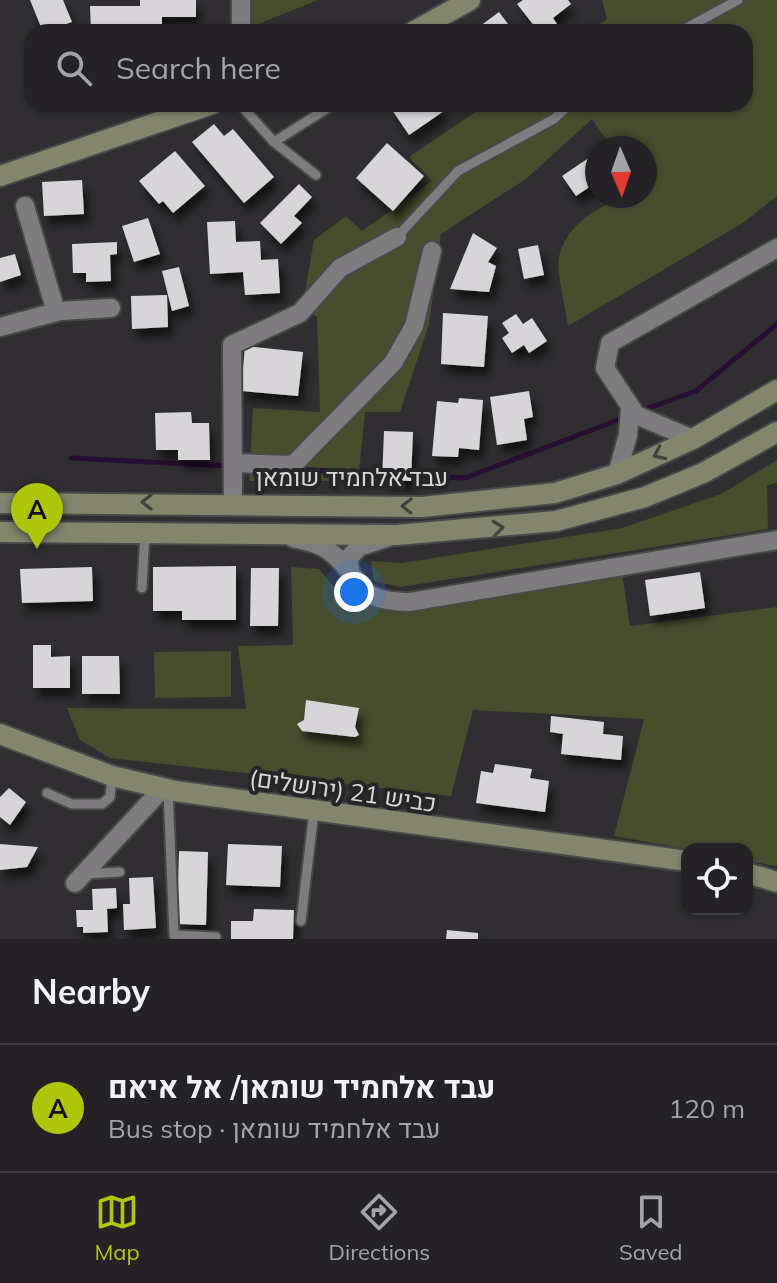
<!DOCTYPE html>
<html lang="en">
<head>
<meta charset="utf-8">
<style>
  body { margin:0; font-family:Mulish,Heebo,sans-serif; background:#302f32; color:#f1f3f6 }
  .controls { position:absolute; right:24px; bottom:24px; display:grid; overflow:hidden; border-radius:16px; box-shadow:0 2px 6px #0004 }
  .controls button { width:72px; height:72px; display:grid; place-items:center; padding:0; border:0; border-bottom:2px solid #413f42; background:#242225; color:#f1f3f6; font:40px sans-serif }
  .compass { position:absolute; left:585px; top:136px; width:72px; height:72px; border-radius:50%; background:#242225; box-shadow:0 2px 6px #0004; rotate:178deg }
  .you { position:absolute; left:354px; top:592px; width:28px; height:28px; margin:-20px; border:6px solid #fff; border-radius:50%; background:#1a73e8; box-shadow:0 0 0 12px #1a73e833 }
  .badge { display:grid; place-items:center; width:52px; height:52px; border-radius:50%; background:#aec60a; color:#111; font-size:26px; font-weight:700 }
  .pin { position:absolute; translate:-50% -66px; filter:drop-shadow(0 2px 4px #0008) }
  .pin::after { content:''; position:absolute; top:42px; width:28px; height:24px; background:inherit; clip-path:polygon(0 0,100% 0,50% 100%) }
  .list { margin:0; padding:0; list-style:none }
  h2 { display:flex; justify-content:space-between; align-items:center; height:104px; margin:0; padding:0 32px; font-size:34px }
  h2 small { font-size:26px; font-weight:400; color:#a3a4a7 }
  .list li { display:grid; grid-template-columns:52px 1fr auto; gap:24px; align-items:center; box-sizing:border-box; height:128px; padding:0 32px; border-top:2px solid #413f42 }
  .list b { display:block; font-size:30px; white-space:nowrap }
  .list p { margin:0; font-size:26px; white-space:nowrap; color:#a3a4a7 }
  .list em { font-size:26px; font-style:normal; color:#a3a4a7 }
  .icon { flex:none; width:44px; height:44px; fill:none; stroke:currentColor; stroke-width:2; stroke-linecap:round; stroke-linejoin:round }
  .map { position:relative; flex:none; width:777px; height:939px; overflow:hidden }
  .search { position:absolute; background:#242225; box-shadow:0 2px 6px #0004; left:24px; right:24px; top:24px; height:88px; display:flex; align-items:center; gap:20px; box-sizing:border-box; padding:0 28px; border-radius:24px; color:#a3a4a7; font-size:30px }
  .sheet { height:232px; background:#242225 }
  nav { display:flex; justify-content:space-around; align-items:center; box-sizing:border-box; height:112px; border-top:2px solid #413f42; background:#242225; font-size:22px; color:#a3a4a7 }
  nav a { display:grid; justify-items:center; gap:4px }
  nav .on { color:#aec60a }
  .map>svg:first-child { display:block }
  .green { fill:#474d2d }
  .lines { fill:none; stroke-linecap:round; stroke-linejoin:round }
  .stream { stroke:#280e33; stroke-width:5 }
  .building { fill:#d7d5d8; filter:url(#shadow) }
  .lane-casing { stroke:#4a494a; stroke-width:13 }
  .street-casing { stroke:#4a494a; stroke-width:22 }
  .secondary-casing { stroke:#4a494a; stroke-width:24 }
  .lane { stroke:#7e7c7f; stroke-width:9 }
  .street { stroke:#7e7c7f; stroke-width:18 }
  .secondary { stroke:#83866d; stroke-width:20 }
  .oneway { stroke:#42423c }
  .labels { text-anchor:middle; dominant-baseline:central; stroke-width:8; stroke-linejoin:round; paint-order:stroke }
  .street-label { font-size:24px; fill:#d7d6d7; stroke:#262527 }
</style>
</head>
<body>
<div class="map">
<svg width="777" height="939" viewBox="0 0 777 939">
  <defs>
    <filter id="shadow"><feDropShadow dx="5" dy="9" stdDeviation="4" flood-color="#0009"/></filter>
  </defs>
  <rect width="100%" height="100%" fill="#302e31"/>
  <g class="green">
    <polygon points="237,0 318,0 241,31"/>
    <path d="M 602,0 L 777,0 L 777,196 L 743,223 L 568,326 C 566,309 556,272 559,257 C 567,220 611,196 645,196 L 645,148 L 612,148 L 592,119 L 526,179 L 441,234 L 429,324 L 400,412 L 365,412 L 358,481 L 249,481 L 253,408 L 320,412 L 317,317 L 302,309 L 314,240 L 346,216 L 362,231 L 432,181 L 409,157 L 487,104 L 745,104 L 745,32 L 588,32 L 607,19 Z"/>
    <polygon points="777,460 777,482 767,486 768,529 400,587 374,581 371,561 402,563 622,528 721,494"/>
    <polygon points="291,567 319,569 338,592 399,612 622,573 630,626 777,607 777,866 747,861 747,849 687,849 614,836 644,719 473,710 451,796 110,758 80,740 67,708 246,709 238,646 293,645"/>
    <polygon points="231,651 231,697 155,698 154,652"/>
  </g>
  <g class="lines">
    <g class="stream">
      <polyline points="643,410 696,391 777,324"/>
      <polyline points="71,458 229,466"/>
      <polyline points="295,469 385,474"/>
      <polyline points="407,475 465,478 626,417"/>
    </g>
  </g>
  <g class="building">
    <polygon points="30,0 63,0 72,22 43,32"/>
    <polygon points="140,0 196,0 196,17 162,17 162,27 143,27 143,32 91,32 90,6 140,6"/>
    <polygon points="523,0 568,0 571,4 553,18 559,27 552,32 539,32 517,4"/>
    <polygon points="499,12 514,32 472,32"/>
    <polygon points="394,104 439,104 444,111 409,135 390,107"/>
    <polygon points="214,124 224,136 233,129 274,177 244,203 192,142"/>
    <polygon points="387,143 424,176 393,211 356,178"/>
    <polygon points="175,151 205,186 173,213 163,201 159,204 139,181"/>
    <polygon points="593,155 597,162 597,182 576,196 562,176"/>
    <polygon points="82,180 84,214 44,216 42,182"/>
    <polygon points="299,184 312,197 294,216 302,223 281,244 260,223"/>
    <polygon points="148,218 160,254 134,262 122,226"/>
    <polygon points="235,221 236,242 260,241 261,260 278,259 280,293 245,295 243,272 210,274 207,222"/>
    <polygon points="473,233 497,248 488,262 496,266 489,292 450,289"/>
    <polygon points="117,242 117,254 110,255 111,281 86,282 86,273 73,273 72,244"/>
    <polygon points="538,245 544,275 524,279 518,249"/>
    <polygon points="15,254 21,275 0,282 0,258"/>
    <polygon points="179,267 189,306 172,311 162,271"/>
    <polygon points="167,295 168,327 132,329 131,296"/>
    <polygon points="443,313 488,316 484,367 441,364"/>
    <polygon points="516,314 523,324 532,318 547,341 529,353 524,345 512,353 502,338 509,333 502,323"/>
    <polygon points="245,346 303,352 298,396 241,391"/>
    <polygon points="529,391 533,417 524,419 527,440 497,445 490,397"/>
    <polygon points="459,398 483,400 479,450 459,448 458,457 432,456 437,401 458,403"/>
    <polygon points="191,412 192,423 209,423 210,460 178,460 178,450 156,450 155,413"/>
    <polygon points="384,431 413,432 411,481 382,480"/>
    <polygon points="236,566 236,620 182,620 182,611 153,611 153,567"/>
    <polygon points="92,567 93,601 22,603 20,569"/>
    <polygon points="251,568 279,568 278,626 250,626"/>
    <polygon points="700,572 705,608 650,616 645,580"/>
    <polygon points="33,645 51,645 51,657 70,656 70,688 33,688"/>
    <polygon points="82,656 119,656 120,694 82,694"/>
    <polygon points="306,700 359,708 355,727 359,735 355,737 302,731 297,724 304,720"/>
    <polygon points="551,716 604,722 603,734 623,736 621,760 561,754 563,734 550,732"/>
    <polygon points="495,764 532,769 530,778 549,781 545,812 476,803 481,771 493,773"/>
    <polygon points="9,788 26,802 10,825 0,817 0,797"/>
    <polygon points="0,844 38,847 27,867 0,870"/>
    <polygon points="228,844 282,846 280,887 226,885"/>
    <polygon points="179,851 208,852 206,925 177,924"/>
    <polygon points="153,877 156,928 124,930 123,904 130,904 129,878"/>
    <polygon points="116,888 117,908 107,909 108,932 83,933 83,927 77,927 76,910 93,910 92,889"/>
    <polygon points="254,909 294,910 293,939 231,939 231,921 253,921"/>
    <polygon points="447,930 478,933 478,939 446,939"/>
  </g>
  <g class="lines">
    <g class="lane-casing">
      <g id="lane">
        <polyline points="679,32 738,0"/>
        <polyline points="244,104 245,110 274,142 316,175"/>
        <polyline points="274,142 334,104"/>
        <polyline points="397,237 458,171 554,119 570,104"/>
        <polyline points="142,588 145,532"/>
        <polyline points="168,790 174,935 216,937"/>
        <polyline points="47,793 72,804 102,804 110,797 112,777"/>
        <polyline points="85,874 120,872"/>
        <polyline points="301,921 314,811"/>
      </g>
    </g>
    <g class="street-casing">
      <g id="street">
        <polyline points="241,0 241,32"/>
        <polyline points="25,206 56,312"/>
        <polyline points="0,327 60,311 111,308"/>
        <polyline points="693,439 636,415 605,368 610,343 777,248"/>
        <polyline points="233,463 293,465 393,363 414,326 432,251"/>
        <polyline points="617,474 628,435 630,409"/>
        <polyline points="233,503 232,345 300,313 340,268 397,237"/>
        <path d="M 293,538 C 305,541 319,543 329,551 C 367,580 350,601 410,602 L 777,540"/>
        <polyline points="351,575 348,559 359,547 389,537"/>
        <polyline points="75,883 162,789"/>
      </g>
    </g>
    <g class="secondary-casing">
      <g id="secondary">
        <polyline points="413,32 470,0"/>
        <polyline points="0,176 212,104"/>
        <polyline points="0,503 422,507 555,493 617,474 693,439 777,390"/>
        <polyline points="0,532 397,535 556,521 645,497 703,473 777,432"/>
        <polyline points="0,734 112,776 175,791 687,861"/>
        <polyline points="747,873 777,882"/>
      </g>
    </g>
    <use href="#lane" class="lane"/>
    <use href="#street" class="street"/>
    <use href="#secondary" class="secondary"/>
  </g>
  <defs><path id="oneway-chevron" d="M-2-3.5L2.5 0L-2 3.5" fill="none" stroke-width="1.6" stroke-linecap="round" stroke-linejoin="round" transform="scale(2)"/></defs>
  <g class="oneway">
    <use href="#oneway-chevron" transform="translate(659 454) rotate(155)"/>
    <use href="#oneway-chevron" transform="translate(147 502) rotate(-180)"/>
    <use href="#oneway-chevron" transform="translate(407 506) rotate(-179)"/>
    <use href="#oneway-chevron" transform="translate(498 528) rotate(-6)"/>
  </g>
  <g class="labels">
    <g class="street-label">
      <text x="352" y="477">עבד אלחמיד שומאן</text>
      <text transform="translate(343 790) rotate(8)">כביש 21 (ירושלים)</text>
    </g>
  </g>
</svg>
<div class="controls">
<button><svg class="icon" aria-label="locate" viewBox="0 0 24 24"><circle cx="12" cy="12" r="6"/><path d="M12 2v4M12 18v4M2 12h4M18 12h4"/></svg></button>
</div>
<svg class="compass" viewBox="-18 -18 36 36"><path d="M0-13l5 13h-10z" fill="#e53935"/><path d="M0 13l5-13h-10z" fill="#a3a4a7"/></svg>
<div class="you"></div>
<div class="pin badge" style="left:37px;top:549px">A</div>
<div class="search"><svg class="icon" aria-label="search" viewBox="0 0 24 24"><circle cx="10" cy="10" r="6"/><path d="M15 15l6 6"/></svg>Search here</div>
</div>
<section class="sheet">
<h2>Nearby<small></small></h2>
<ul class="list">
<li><span class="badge">A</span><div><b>עבד אלחמיד שומאן/ אל איאם</b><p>Bus stop · עבד אלחמיד שומאן</p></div><em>120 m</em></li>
</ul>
</section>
<nav>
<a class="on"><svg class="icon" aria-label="map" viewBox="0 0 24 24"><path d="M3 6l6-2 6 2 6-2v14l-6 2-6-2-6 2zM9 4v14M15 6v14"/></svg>Map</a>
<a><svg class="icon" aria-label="directions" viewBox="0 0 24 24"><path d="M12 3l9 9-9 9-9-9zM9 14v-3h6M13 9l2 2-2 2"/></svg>Directions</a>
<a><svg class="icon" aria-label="saved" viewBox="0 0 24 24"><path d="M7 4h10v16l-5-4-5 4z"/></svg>Saved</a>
</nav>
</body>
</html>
